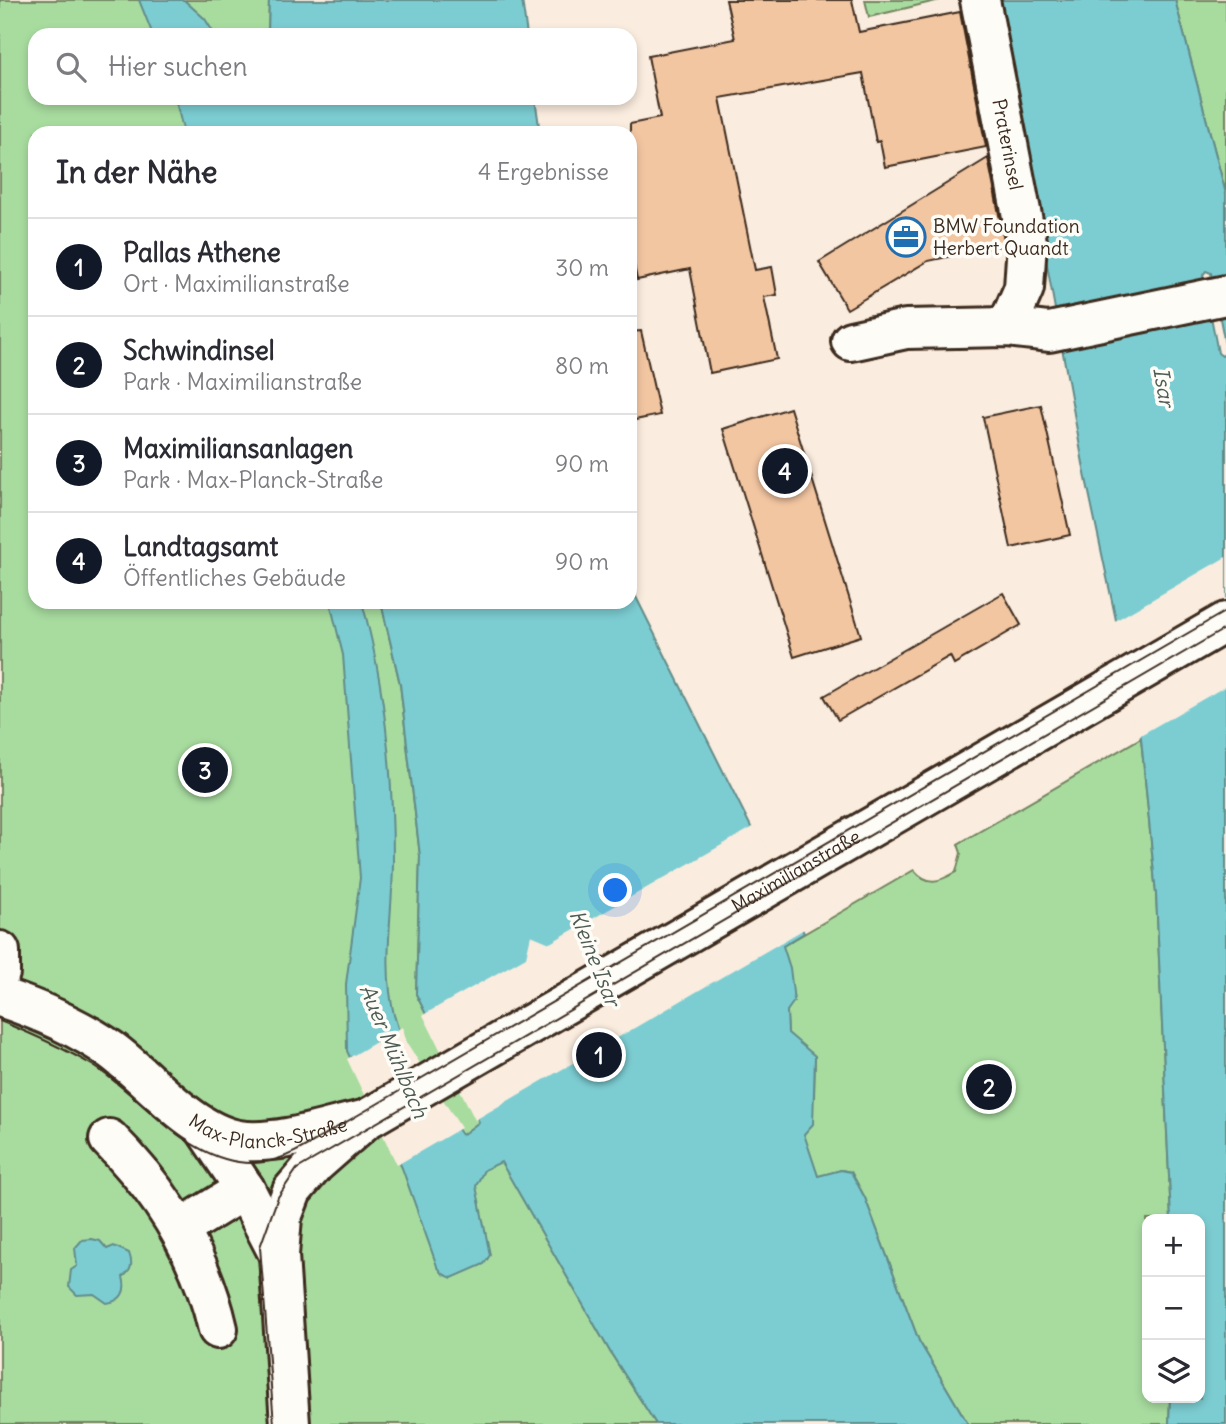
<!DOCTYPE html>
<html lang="de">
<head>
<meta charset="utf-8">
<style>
  body { margin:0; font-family:Delius,sans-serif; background:#f2f2f3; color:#2b2b33 }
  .controls { position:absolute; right:21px; bottom:21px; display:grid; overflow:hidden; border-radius:14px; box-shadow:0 4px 10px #0003 }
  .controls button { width:63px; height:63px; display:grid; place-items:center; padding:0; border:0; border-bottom:2px solid #e1e1e2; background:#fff; color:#2b2b33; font:35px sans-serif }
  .you { position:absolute; left:616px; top:891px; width:24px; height:24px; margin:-18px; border:5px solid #fff; border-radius:50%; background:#1a73e8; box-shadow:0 0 0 10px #1a73e833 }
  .badge { display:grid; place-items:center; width:46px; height:46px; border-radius:50%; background:#111827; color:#fff; font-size:23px; font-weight:700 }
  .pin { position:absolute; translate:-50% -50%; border:4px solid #fff; box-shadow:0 2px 7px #0006 }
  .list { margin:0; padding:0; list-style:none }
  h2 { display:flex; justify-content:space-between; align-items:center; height:91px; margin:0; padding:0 28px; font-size:30px }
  h2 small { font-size:23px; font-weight:400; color:#7c7c81 }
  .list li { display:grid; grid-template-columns:46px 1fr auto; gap:21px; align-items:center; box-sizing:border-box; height:98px; padding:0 28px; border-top:2px solid #e1e1e2 }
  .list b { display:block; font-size:26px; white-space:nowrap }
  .list p { margin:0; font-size:23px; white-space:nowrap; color:#7c7c81 }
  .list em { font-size:23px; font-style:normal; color:#7c7c81 }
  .icon { flex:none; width:38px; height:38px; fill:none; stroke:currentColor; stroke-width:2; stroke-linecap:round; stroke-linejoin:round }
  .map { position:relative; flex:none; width:1226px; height:1424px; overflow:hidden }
  .search { position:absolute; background:#fff; box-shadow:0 4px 10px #0003; left:28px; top:28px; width:609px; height:77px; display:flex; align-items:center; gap:18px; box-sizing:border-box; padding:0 24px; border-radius:21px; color:#7c7c81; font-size:26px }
  .panel { position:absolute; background:#fff; box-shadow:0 4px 10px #0003; left:28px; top:126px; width:609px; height:483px; border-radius:21px }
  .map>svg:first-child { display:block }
  .green { fill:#a8dc9f; stroke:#72835e; stroke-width:2 }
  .water { fill:#7ccdd2; stroke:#628c8a; stroke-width:2 }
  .pier { fill:#faecde }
  .building { fill:#f3c6a2; stroke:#3b2a1e; stroke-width:2 }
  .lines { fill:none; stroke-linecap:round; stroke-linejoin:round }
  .minor-casing { stroke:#3b2a1e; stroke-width:44 }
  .major-casing { stroke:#3b2a1e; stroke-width:44 }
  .minor { stroke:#fdfcf7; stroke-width:38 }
  .major { stroke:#fdfcf7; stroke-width:38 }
  .tram { stroke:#3b2a1e; stroke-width:2 }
  .labels { text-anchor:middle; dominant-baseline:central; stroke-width:7; stroke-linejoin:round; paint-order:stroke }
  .street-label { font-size:19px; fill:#3b2a1e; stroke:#fdfcf7 }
  .poi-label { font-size:19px; fill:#3b2a1e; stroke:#fdfcf7; text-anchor:start }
  .water-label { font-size:21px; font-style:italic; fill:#4e5b54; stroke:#fdfcf7 }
</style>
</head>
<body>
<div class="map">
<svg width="1226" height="1424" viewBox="0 0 1226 1424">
  <rect width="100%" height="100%" fill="#faecde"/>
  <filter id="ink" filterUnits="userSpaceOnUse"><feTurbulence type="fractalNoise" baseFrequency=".0143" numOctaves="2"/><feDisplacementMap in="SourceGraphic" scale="14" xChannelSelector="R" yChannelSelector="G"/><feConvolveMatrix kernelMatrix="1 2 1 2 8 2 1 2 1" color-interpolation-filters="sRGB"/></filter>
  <g filter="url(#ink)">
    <g class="green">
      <polygon points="0,0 269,0 268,35 35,35 35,98 266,98 273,133 35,133 35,602 381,602 400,684 420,856 416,994 490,1142 612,1355 656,1424 0,1424"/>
      <polygon points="865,0 940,0 869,17"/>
      <polygon points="1175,0 1226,0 1226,194"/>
      <path d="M 1141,738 L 1156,894 L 1171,1219 L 1147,1219 L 1147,1398 L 1170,1398 L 1169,1424 L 968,1424 L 919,1341 L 865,1198 L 851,1172 L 841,1170 L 818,1177 L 803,1134 L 814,1098 L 815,1057 L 788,1034 L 783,946 L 914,870 C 928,886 939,882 956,872 L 961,853 L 958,844 Z"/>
    </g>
    <g class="water">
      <polygon points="139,0 184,0 205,19 215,35 153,35"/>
      <polygon points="269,0 522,0 527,35 268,35"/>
      <polygon points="999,0 1175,0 1226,194 1226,349 1211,273 1206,271 1203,275 1218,353 1222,356 1226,353 1226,1424 1169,1424 1170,1398 1200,1398 1200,1219 1171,1219 1156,894 1141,738 1084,469"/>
      <polygon points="175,98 535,98 540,133 231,133 224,130 222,133 184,133"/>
      <path d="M 630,585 L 804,933 L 783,946 L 790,968 L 794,1001 L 787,1011 L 788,1033 L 815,1056 L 813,1124 L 804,1134 L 818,1176 L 841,1170 L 851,1172 L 865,1198 L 919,1341 L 968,1424 L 656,1424 L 612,1355 L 501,1162 L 484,1170 L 476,1186 L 490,1255 L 484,1264 L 452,1278 L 443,1274 L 437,1266 L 402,1168 L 347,1051 L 346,984 L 360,878 L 343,655 L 330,602 L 362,602 C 385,684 393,775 393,861 C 393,911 382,965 394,1015 C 406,1059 437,1097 462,1135 L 479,1122 L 416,994 L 420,856 L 400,684 L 381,602 L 630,602 Z"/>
      <path d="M 92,1239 L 100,1241 L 107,1249 L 114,1246 L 129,1253 C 133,1264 132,1270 123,1277 C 127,1291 122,1301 107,1303 L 94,1294 L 77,1295 L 69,1287 L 71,1270 L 77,1266 L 75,1248 L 82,1240 Z"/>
    </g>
    <g class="pier">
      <polygon points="1226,557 1226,686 1137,737 1113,622"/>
      <polygon points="755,826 806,928 607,1044 603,1064 585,1056 475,1120 423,1015 526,957 531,935 550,943"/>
      <polygon points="402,1027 407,1043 461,1128 397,1165 347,1059"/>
    </g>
    <g class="building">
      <polygon points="726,0 852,0 859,32 960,12 986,147 885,167 880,141 876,142 863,73 720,98 755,270 772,267 777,295 764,297 777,359 710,373 690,269 637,280 630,244 630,124 660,118 648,56 735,39"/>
      <polygon points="988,158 1005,245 928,261 847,309 819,262"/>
      <polygon points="641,331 660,415 630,421 630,332"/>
      <polygon points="1041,405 1070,535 1011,548 983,417"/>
      <polygon points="790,408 861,636 794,657 723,429"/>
      <polygon points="1003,593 1021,625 954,664 950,656 838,720 824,696"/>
    </g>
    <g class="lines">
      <g class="minor-casing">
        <g id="minor">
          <path id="s1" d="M 980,0 L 1027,242 L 1024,288 L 1007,327"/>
          <polyline points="851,341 906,329 1007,327 1049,332 1226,295"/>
          <polyline points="0,951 0,973"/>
          <polyline points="204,1128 245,1189 279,1255"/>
          <path d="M 109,1139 C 163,1193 201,1254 218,1329"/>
          <polyline points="180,1229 245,1189"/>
        </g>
      </g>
      <g class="major-casing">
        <g id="major">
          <path id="s2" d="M 0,997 C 39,1010 77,1026 111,1050 C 151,1079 195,1138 247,1141 C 286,1143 325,1128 363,1120"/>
          <path id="s3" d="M 290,1424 L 279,1255 L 282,1217 L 292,1191 L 315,1164 L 365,1120 L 1226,622"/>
        </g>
      </g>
      <use href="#minor" class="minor"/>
      <use href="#major" class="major"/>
      <g class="tram">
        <path d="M 0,1021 C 32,1034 62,1047 92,1065 C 145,1098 194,1172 264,1162 C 292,1158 318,1138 341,1125 L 1226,611"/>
        <polyline points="274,1424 260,1247 278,1197 297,1169 1226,628"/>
      </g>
    </g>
  </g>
  <defs>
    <g id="office-ring" transform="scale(2.0125)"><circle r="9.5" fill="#fdfcf7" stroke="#1f6fb2" stroke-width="1.5"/><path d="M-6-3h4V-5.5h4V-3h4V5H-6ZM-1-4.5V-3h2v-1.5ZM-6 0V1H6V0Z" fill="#1f6fb2"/></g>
  </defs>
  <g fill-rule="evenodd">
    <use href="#office-ring" x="906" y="237"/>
  </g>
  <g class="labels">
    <g class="street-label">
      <text stroke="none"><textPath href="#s1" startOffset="147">Praterinsel</textPath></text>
      <text stroke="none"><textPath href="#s3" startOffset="835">Maximilianstraße</textPath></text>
      <text stroke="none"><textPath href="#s2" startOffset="310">Max-Planck-Straße</textPath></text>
    </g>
    <g class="poi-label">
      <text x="933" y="226">BMW Foundation<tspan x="933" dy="22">Herbert Quandt</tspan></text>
    </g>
    <g class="water-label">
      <text transform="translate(1164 387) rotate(80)">Isar</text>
      <text transform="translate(595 958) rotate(68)">Kleine Isar</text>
      <text transform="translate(394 1051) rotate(67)">Auer Mühlbach</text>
    </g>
  </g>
</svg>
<div class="controls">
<button>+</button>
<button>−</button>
<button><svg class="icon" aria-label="layers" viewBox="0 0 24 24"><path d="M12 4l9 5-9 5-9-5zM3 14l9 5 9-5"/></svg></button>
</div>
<div class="you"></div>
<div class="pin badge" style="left:599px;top:1055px">1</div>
<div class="pin badge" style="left:989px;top:1087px">2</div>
<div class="pin badge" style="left:205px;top:770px">3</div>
<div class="pin badge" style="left:785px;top:471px">4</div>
<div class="search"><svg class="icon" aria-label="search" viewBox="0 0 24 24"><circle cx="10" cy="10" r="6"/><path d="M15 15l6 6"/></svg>Hier suchen</div>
<section class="panel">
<h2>In der Nähe<small>4 Ergebnisse</small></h2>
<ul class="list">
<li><span class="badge">1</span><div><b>Pallas Athene</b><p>Ort · Maximilianstraße</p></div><em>30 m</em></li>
<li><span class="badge">2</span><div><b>Schwindinsel</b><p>Park · Maximilianstraße</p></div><em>80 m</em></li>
<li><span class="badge">3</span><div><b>Maximiliansanlagen</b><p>Park · Max-Planck-Straße</p></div><em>90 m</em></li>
<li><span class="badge">4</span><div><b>Landtagsamt</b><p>Öffentliches Gebäude</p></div><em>90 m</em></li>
</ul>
</section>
</div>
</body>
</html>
